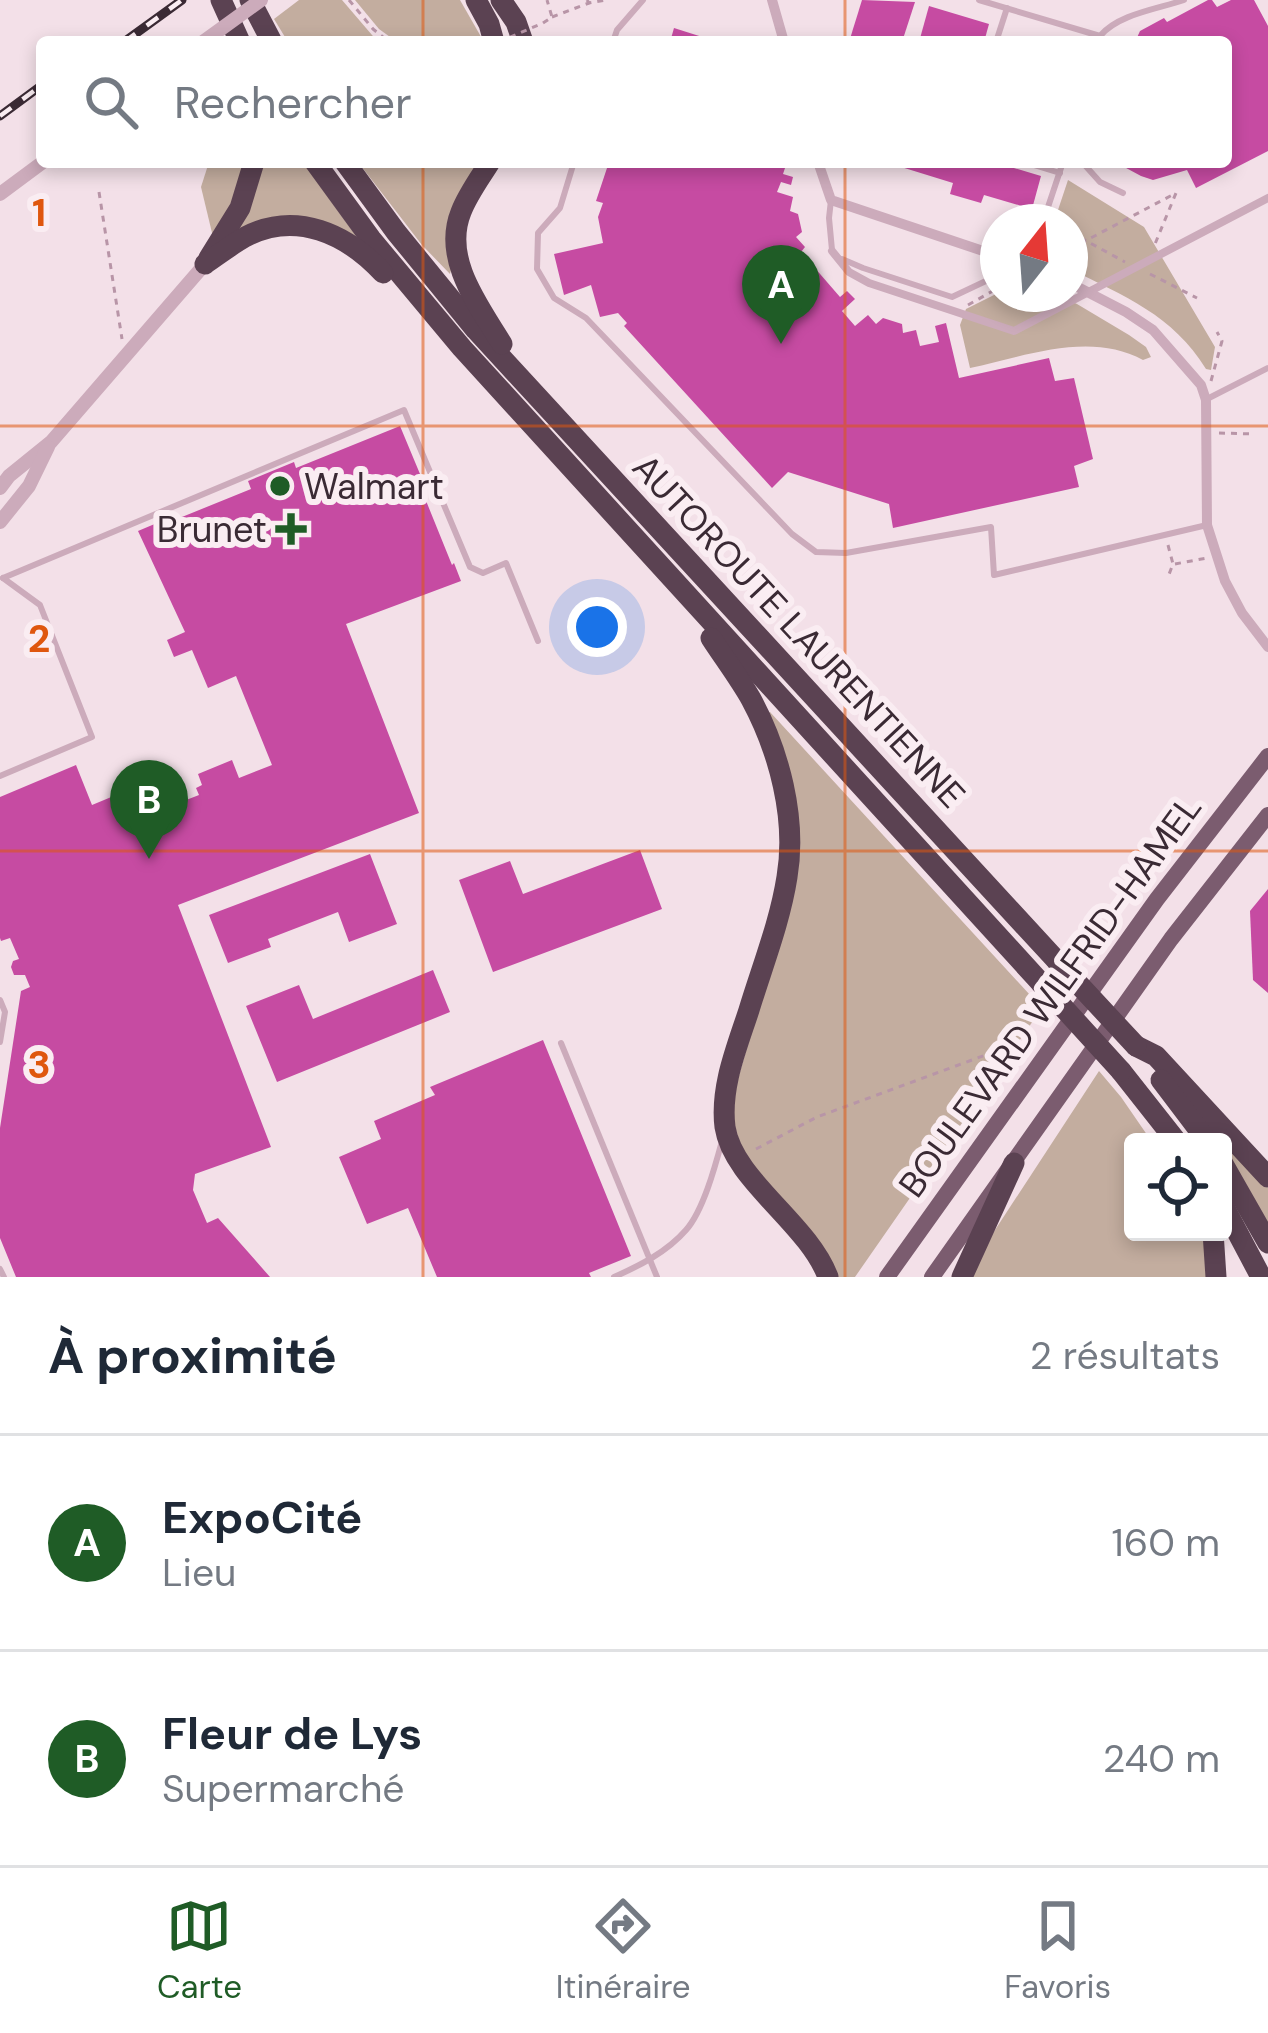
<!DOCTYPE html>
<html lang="fr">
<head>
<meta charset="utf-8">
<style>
  body { margin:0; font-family:"DM Sans",sans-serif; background:#f2f2f3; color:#1f2937 }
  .controls { position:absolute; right:36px; bottom:36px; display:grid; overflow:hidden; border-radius:12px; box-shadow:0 6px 18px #0003 }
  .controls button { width:108px; height:108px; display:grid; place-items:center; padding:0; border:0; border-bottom:3px solid #e0e1e3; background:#fff; color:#1f2937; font:60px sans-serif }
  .compass { position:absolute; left:980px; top:204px; width:108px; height:108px; border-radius:50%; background:#fff; box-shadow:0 6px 18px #0003; rotate:17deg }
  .you { position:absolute; left:597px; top:627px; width:42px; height:42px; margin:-30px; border:9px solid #fff; border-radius:50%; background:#1a73e8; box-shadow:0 0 0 18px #1a73e833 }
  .badge { display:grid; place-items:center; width:78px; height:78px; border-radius:50%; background:#1f5c26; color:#fff; font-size:39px; font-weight:700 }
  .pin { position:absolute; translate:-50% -99px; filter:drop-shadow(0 3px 6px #0008) }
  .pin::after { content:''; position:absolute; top:63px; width:42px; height:36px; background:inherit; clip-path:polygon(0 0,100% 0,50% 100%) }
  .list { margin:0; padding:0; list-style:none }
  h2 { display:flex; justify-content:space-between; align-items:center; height:156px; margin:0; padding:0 48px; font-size:51px }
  h2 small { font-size:39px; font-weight:400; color:#747a83 }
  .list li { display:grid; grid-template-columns:78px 1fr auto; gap:36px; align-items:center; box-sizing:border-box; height:216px; padding:0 48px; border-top:3px solid #e0e1e3 }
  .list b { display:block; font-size:45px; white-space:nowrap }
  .list p { margin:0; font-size:39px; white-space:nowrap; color:#747a83 }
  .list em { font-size:39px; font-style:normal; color:#747a83 }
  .icon { flex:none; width:66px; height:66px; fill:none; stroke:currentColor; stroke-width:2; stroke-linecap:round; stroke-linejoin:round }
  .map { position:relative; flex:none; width:1268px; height:1277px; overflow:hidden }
  .search { position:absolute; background:#fff; box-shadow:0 6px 18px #0003; left:36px; right:36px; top:36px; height:132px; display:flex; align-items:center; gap:30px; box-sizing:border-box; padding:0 42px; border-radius:12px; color:#747a83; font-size:45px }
  .sheet { height:588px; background:#fff }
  nav { display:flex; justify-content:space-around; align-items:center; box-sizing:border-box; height:168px; border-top:3px solid #e0e1e3; background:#fff; font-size:33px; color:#747a83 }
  nav a { display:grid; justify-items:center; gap:6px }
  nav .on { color:#1f5c26 }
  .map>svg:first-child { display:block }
  .green { fill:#c3ad9f }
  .building { fill:#c64ba2 }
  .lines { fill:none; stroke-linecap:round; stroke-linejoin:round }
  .path { stroke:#b895a7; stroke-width:3; stroke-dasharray:6 6; stroke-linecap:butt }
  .service { stroke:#ccabbb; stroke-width:6 }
  .pedestrian { stroke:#ccabbb; stroke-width:8 }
  .minor { stroke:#ccabbb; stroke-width:10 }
  .tertiary { stroke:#ccabbb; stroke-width:14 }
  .primary { stroke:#7b5c6f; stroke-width:16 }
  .motorway { stroke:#5b4252; stroke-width:21 }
  .rail-casing { stroke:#3a2a34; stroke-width:9 }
  .rail { stroke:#faedf2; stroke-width:4.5; stroke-dasharray:14; stroke-linecap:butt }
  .path-bridge { stroke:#b895a7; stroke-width:3; stroke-dasharray:6 6; stroke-linecap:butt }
  .tertiary-bridge { stroke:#ccabbb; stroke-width:14 }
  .motorway-bridge { stroke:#5b4252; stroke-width:21 }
  .grid { fill:none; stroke:#df570e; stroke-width:3; stroke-opacity:0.55 }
  .poi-dot { fill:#1f5c26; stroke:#faedf2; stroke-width:4.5 }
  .labels { text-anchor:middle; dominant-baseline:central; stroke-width:12; stroke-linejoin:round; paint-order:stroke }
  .poi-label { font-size:36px; fill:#3a2a34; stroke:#faedf2; text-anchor:start }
  .street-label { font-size:36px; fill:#3a2a34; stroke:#faedf2 }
  .grid-label { font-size:39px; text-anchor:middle; font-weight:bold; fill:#df570e; stroke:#faedf2; stroke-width:12; stroke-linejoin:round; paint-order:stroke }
</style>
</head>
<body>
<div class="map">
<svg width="1268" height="1277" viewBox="0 0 1268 1277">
  <rect width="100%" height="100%" fill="#f3e0e8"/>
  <g class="green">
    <polygon points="299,0 342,0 378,42 288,42 274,19"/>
    <polygon points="355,0 460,0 484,42 397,42 379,29"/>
    <polygon points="209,162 244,162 239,194 213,237 201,187"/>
    <polygon points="260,162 303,162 359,240 340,232 232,236"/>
    <polygon points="358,162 386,162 401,166 424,167 444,162 478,162 450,274 422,245"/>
    <path d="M 1068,180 L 1144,227 L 1215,347 L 1211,370 L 1206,369 C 1173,315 1124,296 1070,269 L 1070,222 L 1054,222 Z"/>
    <path d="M 998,293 L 1055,294 L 1077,304 L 1129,335 L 1146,347 L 1151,357 L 1143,360 C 1090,331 1026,356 970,368 L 960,325 L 966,309 Z"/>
    <path d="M 770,712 L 1042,1008 L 855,1277 L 833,1277 C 803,1237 751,1180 737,1134 C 733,1121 733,1109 733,1096 L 789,902 L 766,714 Z"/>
    <polygon points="1099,1071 1121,1097 1152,1142 1133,1142 1133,1232 1203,1232 1207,1277 969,1277 995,1230"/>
    <polygon points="1231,1147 1268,1188 1268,1225 1226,1152"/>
  </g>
  <g class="building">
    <polygon points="862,0 915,2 902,42 849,42"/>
    <polygon points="1208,0 1212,0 1217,7 1231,0 1254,0 1268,26 1268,151 1196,188 1187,170 1153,180 1141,176 1115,162 1226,162 1226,42 1135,42 1140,31 1164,18 1167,22"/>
    <polygon points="929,6 989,24 984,42 919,42"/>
    <polygon points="674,28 715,41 714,42 670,42"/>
    <polygon points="609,162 787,162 783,174 793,177 791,185 781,182 777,192 793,197 790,211 798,214 802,232 796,237 805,247 801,252 840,297 847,291 855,299 842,311 855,326 868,315 876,324 883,318 902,324 903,333 916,330 920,346 939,342 935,326 946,323 959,378 1049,358 1055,381 1074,378 1093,459 1074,466 1079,487 893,528 889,504 788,472 772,488 624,326 627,323 618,313 600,317 591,285 564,295 554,254 603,243 598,217 603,203 596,201"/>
    <polygon points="885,162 994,162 1041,176 1032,209 984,195 981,203 950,194 953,183"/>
    <polygon points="400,426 420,474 416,476 452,565 454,563 461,581 346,624 419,813 178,905 271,1147 195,1174 193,1190 207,1223 218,1218 270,1277 16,1277 0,1238 0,1128 21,991 30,987 25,975 14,975 11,967 13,961 19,959 10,938 1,941 0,938 0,797 76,765 92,805 133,788 138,800 174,785 181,802 199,795 196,788 202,785 198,774 232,760 239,778 272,765 236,676 208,688 192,650 174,657 167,640 185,632 138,531 176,515 177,519 251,489 248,481 294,462 296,468"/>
    <polygon points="640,850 662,909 493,972 459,880 510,861 523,894"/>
    <polygon points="370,854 397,924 349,942 338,912 268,939 271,947 228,963 209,915"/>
    <polygon points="1268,889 1268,993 1253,980 1250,911"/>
    <polygon points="433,970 450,1012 277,1082 246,1006 299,985 313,1019"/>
    <polygon points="543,1040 631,1256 589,1273 591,1277 437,1277 408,1208 367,1224 339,1157 381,1139 374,1121 435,1095 430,1087"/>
  </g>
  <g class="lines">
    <g class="path">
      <polyline points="349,0 373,29 389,42"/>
      <polyline points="587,0 589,3 606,0"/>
      <polyline points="552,17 589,3"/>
      <polyline points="543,23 552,17 547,0"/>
      <polyline points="99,192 122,339"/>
      <polyline points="1070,232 1125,262"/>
      <polyline points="1070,249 1176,193 1155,244"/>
      <polyline points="1150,274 1197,298"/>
      <polyline points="968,305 998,288"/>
      <polyline points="1211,381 1222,341 1217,332"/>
      <polyline points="1219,433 1255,434"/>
      <polyline points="1168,545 1173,564 1168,577"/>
      <polyline points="1175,564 1207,558"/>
      <polyline points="756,1149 817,1117 1021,1042"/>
    </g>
    <g class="service">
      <polyline points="979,0 1100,36 1099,42"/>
      <path d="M 1100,36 C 1118,14 1158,9 1184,0"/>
      <polyline points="613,42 617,30 643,0"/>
      <polyline points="996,42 1007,8"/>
      <polyline points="574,162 560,208 538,233 537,269 554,298 586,318 792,534 816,552 846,553 991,527 994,575 1207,525"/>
      <polyline points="1024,162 1060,173"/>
      <polyline points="1082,162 1100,182 1123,193"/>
      <polyline points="831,200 829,218 832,250"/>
      <polyline points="1043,222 1063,162"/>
      <polyline points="842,259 863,268 952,297 988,280 998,272"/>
      <polyline points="1207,399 1268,368"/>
      <polyline points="3,578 404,410 470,567 483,573 506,563 538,641"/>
      <polyline points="0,776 92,737 40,605 3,578"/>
      <polyline points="0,1000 5,1012 0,1042"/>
      <polyline points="561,1043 657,1277"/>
      <polyline points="0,1269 4,1277"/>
      <path d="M 614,1277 C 639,1266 667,1252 686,1230 C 703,1211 715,1167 722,1141"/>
    </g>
    <polyline class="pedestrian" points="832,251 849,272 869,283 1014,331 1268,198"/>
    <g class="minor">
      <polyline points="772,0 784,42"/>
      <polyline points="818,162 831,200 998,256"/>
      <polyline points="1070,283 1126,312 1153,330 1201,385 1206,400 1207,525 1225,581 1242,613 1268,647"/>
    </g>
    <g class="tertiary">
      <polyline points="0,194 43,162"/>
      <polyline points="0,488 9,476 51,442 205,264"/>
      <polyline points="0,522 29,486 48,447"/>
    </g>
    <g class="primary">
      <polyline points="887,1277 1157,899 1268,756"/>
      <polyline points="932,1277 1171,939 1268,815"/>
    </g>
    <g class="motorway">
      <polyline points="221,0 240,42"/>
      <polyline points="250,0 272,42"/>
      <polyline points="476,0 489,24 494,42"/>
      <polyline points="501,0 516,22 523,42"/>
      <polyline points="315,162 371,239 462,348 1041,983"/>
      <polyline points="345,162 396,232 476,330 1057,961"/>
      <path d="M 490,162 C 480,178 468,194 461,212 C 442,259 479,306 502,344"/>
      <polyline points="209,258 240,208 254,162"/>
      <path d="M 205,264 C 218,255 231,245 245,237 C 296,210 347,234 383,273"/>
      <path d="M 711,638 C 724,658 739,678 751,699 C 779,751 797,818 787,877 C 780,922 762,967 749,1010 C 737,1047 720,1087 725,1127 C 733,1180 808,1223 828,1277"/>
      <polyline points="1136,1046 1156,1056 1268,1177"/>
      <polyline points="1121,1071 1177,1142"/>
      <polyline points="1161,1080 1208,1142"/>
      <polyline points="1223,1164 1268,1243"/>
      <polyline points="1223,1205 1261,1277"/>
      <polyline points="1213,1232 1216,1277"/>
      <polyline points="962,1277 1014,1163"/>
    </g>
    <g class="rail-casing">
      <g id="rail">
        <polyline points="124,42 182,0"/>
        <polyline points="0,116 42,85"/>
      </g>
    </g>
    <use href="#rail" class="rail"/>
    <polyline class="path-bridge" points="499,42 543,23"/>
    <polyline class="tertiary-bridge" points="203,42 261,0"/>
    <g class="motorway-bridge">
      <polyline points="1057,961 1136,1046"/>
      <polyline points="1041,983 1121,1071"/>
    </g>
  </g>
  <path class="grid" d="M 423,0 L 423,42M 845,0 L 845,42M 423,162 L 423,1277M 845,162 L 845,1277M 0,426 L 1268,426M 0,851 L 1268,851"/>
  <g class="poi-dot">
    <circle cx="280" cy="486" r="12"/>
    <path d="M285 511h12v12h12v12h-12v12h-12v-12h-12v-12h12z"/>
  </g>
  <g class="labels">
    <g class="poi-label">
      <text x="304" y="486">Walmart</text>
      <text x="267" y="529" text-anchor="end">Brunet</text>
    </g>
    <g class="street-label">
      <text transform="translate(799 631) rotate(47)">AUTOROUTE LAURENTIENNE</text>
      <text transform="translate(1050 996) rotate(-54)">BOULEVARD WILFRID-HAMEL</text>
    </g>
  </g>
  <g class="grid-label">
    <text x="39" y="226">1</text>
    <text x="39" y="652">2</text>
    <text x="39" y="1078">3</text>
  </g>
</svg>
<div class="controls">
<button><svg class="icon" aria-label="locate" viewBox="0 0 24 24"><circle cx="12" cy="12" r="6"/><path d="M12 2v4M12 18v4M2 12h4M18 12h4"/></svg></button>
</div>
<svg class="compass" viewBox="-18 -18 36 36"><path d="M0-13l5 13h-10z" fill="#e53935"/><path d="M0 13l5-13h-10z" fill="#747a83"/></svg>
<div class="you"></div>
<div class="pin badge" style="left:781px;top:344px">A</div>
<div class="pin badge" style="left:149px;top:859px">B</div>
<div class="search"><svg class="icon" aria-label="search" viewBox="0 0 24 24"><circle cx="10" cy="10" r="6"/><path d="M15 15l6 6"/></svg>Rechercher</div>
</div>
<section class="sheet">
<h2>À proximité<small>2 résultats</small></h2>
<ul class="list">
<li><span class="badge">A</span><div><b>ExpoCité</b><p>Lieu</p></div><em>160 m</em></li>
<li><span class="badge">B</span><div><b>Fleur de Lys</b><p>Supermarché</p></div><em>240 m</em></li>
</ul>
</section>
<nav>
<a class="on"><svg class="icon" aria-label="map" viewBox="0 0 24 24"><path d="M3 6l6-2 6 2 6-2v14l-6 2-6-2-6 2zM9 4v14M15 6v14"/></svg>Carte</a>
<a><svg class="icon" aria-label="directions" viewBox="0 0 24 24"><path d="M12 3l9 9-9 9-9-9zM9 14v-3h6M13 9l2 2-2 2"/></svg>Itinéraire</a>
<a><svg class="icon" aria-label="saved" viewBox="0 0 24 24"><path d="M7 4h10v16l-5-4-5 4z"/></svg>Favoris</a>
</nav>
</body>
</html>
